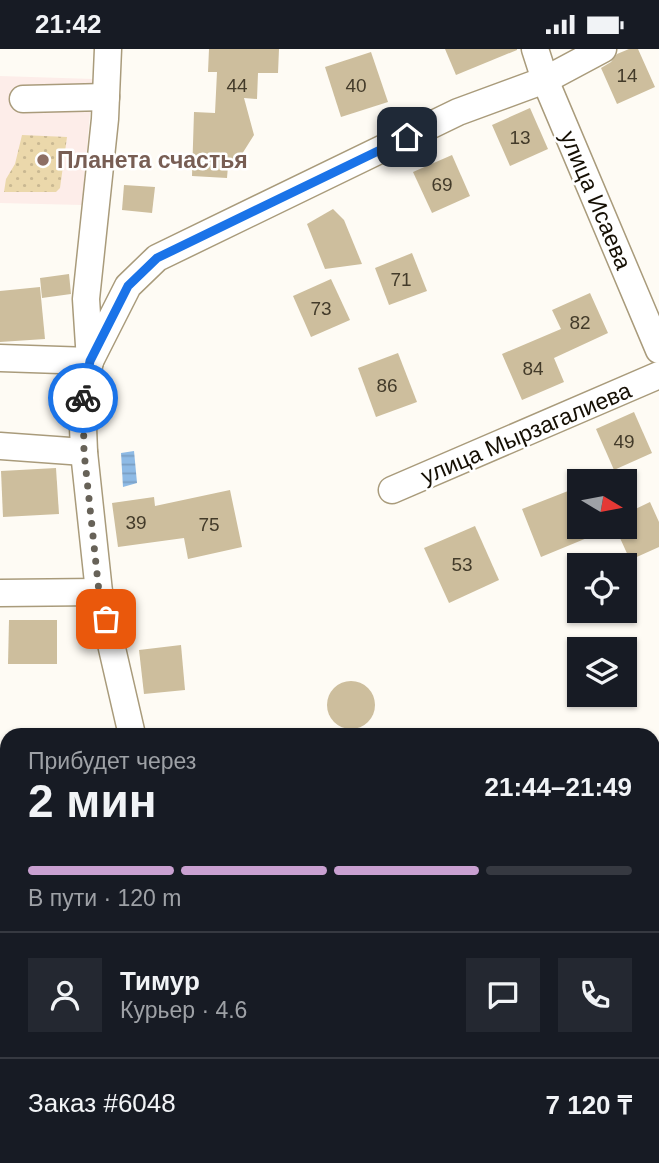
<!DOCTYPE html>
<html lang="ru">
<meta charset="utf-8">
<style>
:root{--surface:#171b24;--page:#242831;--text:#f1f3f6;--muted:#9ea1a6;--line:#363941;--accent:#c9a0d1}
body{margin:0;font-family:Helvetica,sans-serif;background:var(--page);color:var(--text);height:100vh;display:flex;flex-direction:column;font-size:26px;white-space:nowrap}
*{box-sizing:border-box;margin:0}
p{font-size:23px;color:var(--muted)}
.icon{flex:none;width:38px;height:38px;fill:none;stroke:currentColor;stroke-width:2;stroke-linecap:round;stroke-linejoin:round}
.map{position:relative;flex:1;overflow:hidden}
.panel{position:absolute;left:0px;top:679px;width:660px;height:436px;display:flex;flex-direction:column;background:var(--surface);border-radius:21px 21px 0 0;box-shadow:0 2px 5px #0004}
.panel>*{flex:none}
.needle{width:46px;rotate:100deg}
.controls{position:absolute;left:567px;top:420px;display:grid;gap:14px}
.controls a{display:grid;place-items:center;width:70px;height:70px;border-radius:0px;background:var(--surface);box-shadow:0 2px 5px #0004;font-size:35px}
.pin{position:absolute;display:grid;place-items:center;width:60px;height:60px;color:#fff;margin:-30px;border-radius:14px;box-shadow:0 4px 10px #0006}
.courier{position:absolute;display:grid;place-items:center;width:70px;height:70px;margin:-35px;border:5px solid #1a73e8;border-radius:50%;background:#fff;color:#222;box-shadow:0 2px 9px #0007}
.headline em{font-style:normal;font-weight:600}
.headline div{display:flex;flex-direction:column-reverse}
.headline{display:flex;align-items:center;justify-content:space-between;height:119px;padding:0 28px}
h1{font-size:46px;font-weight:600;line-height:52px}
.bar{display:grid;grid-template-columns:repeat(4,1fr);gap:10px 7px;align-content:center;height:84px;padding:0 28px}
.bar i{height:9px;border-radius:5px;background:var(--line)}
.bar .current{background:var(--accent)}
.bar p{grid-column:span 4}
.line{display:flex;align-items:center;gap:18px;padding:0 28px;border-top:2px solid var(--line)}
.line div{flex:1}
.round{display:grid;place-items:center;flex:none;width:74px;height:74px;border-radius:0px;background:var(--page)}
.status{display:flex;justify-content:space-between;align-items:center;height:49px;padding:0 35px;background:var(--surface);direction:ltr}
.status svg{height:19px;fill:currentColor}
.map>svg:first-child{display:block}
</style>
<div class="status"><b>21:42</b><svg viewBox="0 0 49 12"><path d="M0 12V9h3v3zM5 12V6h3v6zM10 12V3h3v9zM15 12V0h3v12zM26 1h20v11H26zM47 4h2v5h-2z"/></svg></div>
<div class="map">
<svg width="659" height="1114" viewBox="0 0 659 1114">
<defs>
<pattern id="forest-firs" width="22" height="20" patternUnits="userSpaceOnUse" patternTransform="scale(1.75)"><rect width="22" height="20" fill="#dcc38b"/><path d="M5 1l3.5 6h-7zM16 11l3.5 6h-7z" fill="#bca676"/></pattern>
<pattern id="park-dots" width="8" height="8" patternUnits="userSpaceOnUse" patternTransform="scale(1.75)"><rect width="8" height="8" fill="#ebd8ab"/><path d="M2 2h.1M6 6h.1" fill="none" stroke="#c9b892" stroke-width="1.8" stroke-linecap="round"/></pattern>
<pattern id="water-rules" width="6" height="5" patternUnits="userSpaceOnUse" patternTransform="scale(1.75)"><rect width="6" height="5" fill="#8ebae5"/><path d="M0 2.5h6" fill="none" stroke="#7a9fc3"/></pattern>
</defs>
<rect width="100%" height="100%" fill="#fefbf4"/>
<path fill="#fdede9" d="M 0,27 L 93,30 L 82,156 L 0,154 Z"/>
<path fill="#ebd8ab" d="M 653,1010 L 659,1010 L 659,1111 L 641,1114 L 603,1114 L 602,1108 L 653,1108 Z"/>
<path fill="url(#forest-firs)" d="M 211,1108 L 371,1108 L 373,1114 L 213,1114 Z"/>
<path fill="url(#park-dots)" d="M 22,86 L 67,88 L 60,139 L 56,143 L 4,143 L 6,130 L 15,115 Z"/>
<path fill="url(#water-rules)" d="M 134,402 L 137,434 L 123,438 L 121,404 Z"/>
<g fill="#cdbe9d">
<path d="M 209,0 L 279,0 L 278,24 L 258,24 L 257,50 L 244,49 L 254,86 L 242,105 L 242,117 L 228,117 L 227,129 L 192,127 L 194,63 L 215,64 L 217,23 L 208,23 Z"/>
<path d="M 445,0 L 517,0 L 517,1 L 456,26 Z"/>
<path d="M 629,0 L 638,0 L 655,38 L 617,55 L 601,19 L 611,13 L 617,5 Z"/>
<path d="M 371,3 L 388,53 L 341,68 L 325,18 Z"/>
<path d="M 530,59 L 548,100 L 510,117 L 492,76 Z"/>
<path d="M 452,106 L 470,147 L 432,164 L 413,123 Z"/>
<path d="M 124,136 L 155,138 L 152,164 L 122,161 Z"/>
<path d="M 333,160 L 344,171 L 362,215 L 325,220 L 307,175 Z"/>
<path d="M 412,204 L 427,242 L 389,256 L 375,219 Z"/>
<path d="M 69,225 L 71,245 L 42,249 L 40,229 Z"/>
<path d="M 331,230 L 350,271 L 311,288 L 293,247 Z"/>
<path d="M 40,238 L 45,290 L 0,293 L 0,242 Z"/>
<path d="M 590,244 L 608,284 L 554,309 L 564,333 L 522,351 L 502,305 L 561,280 L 552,261 Z"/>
<path d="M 398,304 L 417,353 L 376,368 L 358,319 Z"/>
<path d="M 634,363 L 652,404 L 614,421 L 596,380 Z"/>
<path d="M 56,419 L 59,465 L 3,468 L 1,422 Z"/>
<path d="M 230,441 L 242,498 L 188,510 L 184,489 L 118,498 L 112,454 L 154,448 L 155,457 Z"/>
<path d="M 568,442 L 579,470 L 579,478 L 582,478 L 587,489 L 541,508 L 522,460 Z"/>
<path d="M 650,453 L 659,473 L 659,498 L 630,511 L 615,478 L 625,478 L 625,465 Z"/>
<path d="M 475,477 L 499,531 L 449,554 L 424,499 Z"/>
<path d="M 9,571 L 57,571 L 57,615 L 8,615 Z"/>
<path d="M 181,596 L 185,641 L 144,645 L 139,601 Z"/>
<circle cx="351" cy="656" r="24"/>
</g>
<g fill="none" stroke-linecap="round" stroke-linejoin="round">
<defs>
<g id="minor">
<path d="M 108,0 L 105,70 L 86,250 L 90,312 L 82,353 L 84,403 L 99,543 L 132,686"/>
<path d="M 535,0 L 545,31 L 659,301"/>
<path d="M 23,50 L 106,48"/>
<path d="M 0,309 L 90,312"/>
<path d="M 91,310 L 128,237 L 157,209 L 458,63 L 545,31 L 603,0"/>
<path d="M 0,397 L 84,403"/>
<path d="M 392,441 L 659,326"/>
<path d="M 0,544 L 99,543"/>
<path d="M 0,824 L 7,829"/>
<path d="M 653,855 L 659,855"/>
<path d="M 653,1001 L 659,1001"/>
<path d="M 187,1108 L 189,1114"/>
</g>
</defs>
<use href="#minor" stroke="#a99b7b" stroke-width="29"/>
<g stroke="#a6a199" stroke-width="4.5" stroke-dasharray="3.5 5" stroke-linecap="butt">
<path d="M 0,790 L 7,796"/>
<path d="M 140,1108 L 141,1114"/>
</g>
<use href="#minor" stroke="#fff" stroke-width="26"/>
</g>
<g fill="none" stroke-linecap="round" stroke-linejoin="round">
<path stroke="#676258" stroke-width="7" stroke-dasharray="0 12.6" d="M 83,349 L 84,403 L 99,543 L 106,570"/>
<path stroke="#1a73e8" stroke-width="9" d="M 83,349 L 90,312 L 128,237 L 157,209 L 407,88"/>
</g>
<circle fill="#8d6e63" stroke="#fff" stroke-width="2.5" cx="43" cy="111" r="7"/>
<g text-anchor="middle" stroke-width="5" stroke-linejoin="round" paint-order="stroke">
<g font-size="19" fill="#433b2a">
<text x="627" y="33">14</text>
<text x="237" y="43">44</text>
<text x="356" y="43">40</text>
<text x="520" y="95">13</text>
<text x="442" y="142">69</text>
<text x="401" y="237">71</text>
<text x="321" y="266">73</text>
<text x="580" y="280">82</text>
<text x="533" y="326">84</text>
<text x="387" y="343">86</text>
<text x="624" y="399">49</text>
<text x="136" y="480">39</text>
<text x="209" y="482">75</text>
<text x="462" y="522">53</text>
</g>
<g font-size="23" font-weight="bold" fill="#785e54" stroke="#fff" text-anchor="start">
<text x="57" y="119">Планета счастья</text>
</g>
<g font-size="23" fill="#150f04" stroke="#fff">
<text transform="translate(596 151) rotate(67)" y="8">улица Исаева</text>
<text transform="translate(526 384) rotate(-23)" y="8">улица Мырзагалиева</text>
</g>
</g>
</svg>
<div class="controls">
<a><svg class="needle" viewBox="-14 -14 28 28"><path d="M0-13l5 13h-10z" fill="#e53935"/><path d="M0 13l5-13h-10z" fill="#9ea1a6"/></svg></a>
<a><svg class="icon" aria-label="locate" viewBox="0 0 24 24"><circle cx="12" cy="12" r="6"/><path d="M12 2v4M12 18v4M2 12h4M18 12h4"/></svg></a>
<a><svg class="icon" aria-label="layers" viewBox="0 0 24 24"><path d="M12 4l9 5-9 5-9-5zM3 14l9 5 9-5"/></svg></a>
</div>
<div class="pin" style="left:106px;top:570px;background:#ea580c"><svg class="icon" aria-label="bag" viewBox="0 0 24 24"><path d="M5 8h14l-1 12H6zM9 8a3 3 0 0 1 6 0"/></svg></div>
<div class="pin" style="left:407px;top:88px;background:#1f2937"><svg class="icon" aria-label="home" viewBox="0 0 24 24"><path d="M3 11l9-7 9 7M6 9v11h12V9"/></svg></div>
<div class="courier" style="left:83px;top:349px"><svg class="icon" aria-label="bike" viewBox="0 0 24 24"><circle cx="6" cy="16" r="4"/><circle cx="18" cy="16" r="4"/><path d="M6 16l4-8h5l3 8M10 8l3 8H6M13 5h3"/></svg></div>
<section class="panel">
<div class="headline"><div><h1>2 мин</h1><p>Прибудет через</p></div><em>21:44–21:49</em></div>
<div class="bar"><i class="current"></i><i class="current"></i><i class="current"></i><i></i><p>В пути · 120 m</p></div>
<div class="line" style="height:126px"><a class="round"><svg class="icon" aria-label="person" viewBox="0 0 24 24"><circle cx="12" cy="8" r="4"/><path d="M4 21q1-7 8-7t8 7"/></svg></a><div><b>Тимур</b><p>Курьер · 4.6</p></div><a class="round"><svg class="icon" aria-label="chat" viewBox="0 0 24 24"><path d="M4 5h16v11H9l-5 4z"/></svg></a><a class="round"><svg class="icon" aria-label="phone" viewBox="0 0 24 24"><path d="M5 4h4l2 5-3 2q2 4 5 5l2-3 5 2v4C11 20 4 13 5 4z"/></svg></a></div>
<div class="line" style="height:91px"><div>Заказ #6048</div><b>7 120 ₸</b></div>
</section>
</div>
